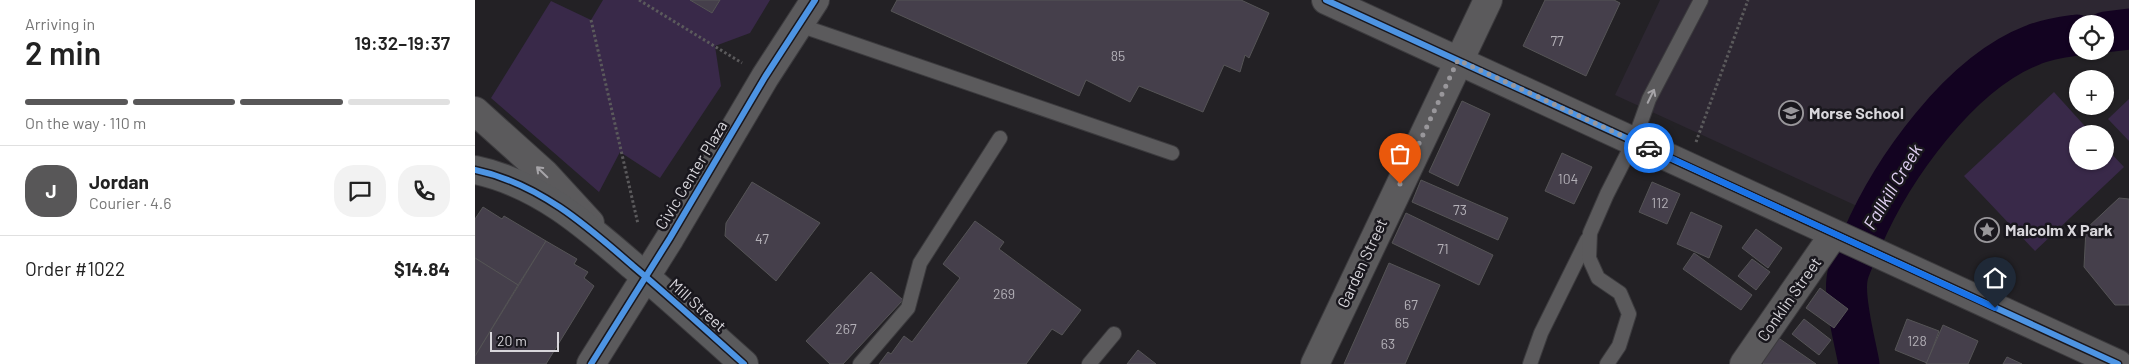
<!DOCTYPE html>
<meta charset="utf-8">
<style>
:root{--surface:#fff;--page:#f2f2f2;--text:#222;--muted:#767676;--line:#e0e0e0;--accent:#585758}
body{margin:0;font-family:Barlow,sans-serif;background:var(--page);color:var(--text);height:100vh;display:flex;flex-direction:column;font-size:19px;white-space:nowrap}
*{box-sizing:border-box;margin:0}
p{font-size:16px;color:var(--muted)}
.icon{flex:none;width:28px;height:28px;fill:none;stroke:currentColor;stroke-width:2;stroke-linecap:round;stroke-linejoin:round}
.map{position:relative;flex:1;overflow:hidden}
.panel{display:flex;flex-direction:column;background:var(--surface);width:475px}
.panel>*{flex:none}
.tools{position:absolute;left:1594px;top:15px;display:grid;gap:10px}
.tools a{display:grid;place-items:center;width:45px;height:45px;border-radius:50%;background:var(--surface);box-shadow:0 1px 4px #0004;font-size:25px}
.scale{position:absolute;left:15px;bottom:12px;width:69px;box-sizing:border-box;padding-left:5px;border:2px solid #d8d6db;border-top:0;font-size:14px;line-height:18px;white-space:nowrap;color:#d8d6db;-webkit-text-stroke:4px #19171d;paint-order:stroke}
.pin{position:absolute;display:grid;place-items:center;width:42px;height:42px;color:#fff;margin:-51px -21px;border-radius:50% 50% 50% 0;rotate:-45deg;box-shadow:0 0 5px #0007}
.pin .icon{rotate:45deg}
.courier{position:absolute;display:grid;place-items:center;width:50px;height:50px;margin:-25px;border:4px solid #1a73e8;border-radius:50%;background:#fff;color:#222;box-shadow:0 1px 6px #0007}
.summary em{font-style:normal;font-weight:600}
.summary div{display:flex;flex-direction:column-reverse}
.summary{display:flex;align-items:center;justify-content:space-between;height:85px;padding:0 25px}
h1{font-size:32px;font-weight:600;line-height:38px}
.bar{display:grid;grid-template-columns:repeat(4,1fr);gap:8px 5px;align-content:center;height:60px;padding:0 25px}
.bar i{height:6px;border-radius:4px;background:var(--line)}
.bar .selected{background:var(--accent)}
.bar p{grid-column:span 4}
.line{display:flex;align-items:center;gap:12px;padding:0 25px;border-top:1px solid var(--line)}
.line div{flex:1}
.round{display:grid;place-items:center;flex:none;width:52px;height:52px;border-radius:20px;background:var(--page)}
main{display:flex;flex:1;min-height:0}
.map>svg:first-child{display:block}
</style>
<main>
<section class="panel">
<div class="summary"><div><h1>2 min</h1><p>Arriving in</p></div><em>19:32–19:37</em></div>
<div class="bar"><i class="selected"></i><i class="selected"></i><i class="selected"></i><i></i><p>On the way · 110 m</p></div>
<div class="line" style="height:90px"><b class="round" style="background:var(--accent);color:#fff">J</b><div><b>Jordan</b><p>Courier · 4.6</p></div><a class="round"><svg class="icon" aria-label="chat" viewBox="0 0 24 24"><path d="M4 5h16v11H9l-5 4z"/></svg></a><a class="round"><svg class="icon" aria-label="phone" viewBox="0 0 24 24"><path d="M5 4h4l2 5-3 2q2 4 5 5l2-3 5 2v4C11 20 4 13 5 4z"/></svg></a></div>
<div class="line" style="height:65px"><div>Order #1022</div><b>$14.84</b></div>
</section>
<div class="map">
<svg width="1654" height="364" viewBox="0 0 1654 364">
<rect width="100%" height="100%" fill="#232125"/>
<path fill="#2d2732" d="M 1185,0 L 1654,0 L 1654,19 L 1590,26 L 1555,35 L 1526,49 L 1496,71 L 1466,99 L 1434,134 L 1406,171 L 1384,207 L 1140,95 Z"/>
<g fill="#392949">
<path d="M 128,0 L 215,0 L 237,13 L 245,0 L 295,0 L 275,33 L 240,46 L 246,86 L 185,178 L 145,152 L 124,192 L 16,98 L 76,1 L 116,20 Z"/>
<path d="M 1579,92 L 1617,134 L 1602,134 L 1602,161 L 1630,161 L 1630,147 L 1649,167 L 1560,251 L 1489,176 Z"/>
<path d="M 1654,99 L 1654,141 L 1633,119 Z"/>
</g>
<g fill="none" stroke-linecap="round" stroke-linejoin="round">
<g stroke="#130321" stroke-width="41">
<path d="M 1630,32 L 1654,29"/>
<path d="M 1384,364 C 1380,341 1367,296 1373,274 C 1376,263 1383,251 1387,239 C 1417,169 1485,73 1558,45 C 1572,39 1588,37 1602,35"/>
</g>
</g>
<g fill="#453f4b" stroke="#555456">
<path d="M 215,0 L 245,0 L 237,13 Z"/>
<path d="M 422,0 L 766,0 L 794,13 L 774,58 L 770,55 L 765,72 L 749,65 L 728,112 L 664,86 L 655,102 L 611,80 L 604,96 L 416,11 Z"/>
<path d="M 1070,0 L 1139,0 L 1145,3 L 1111,76 L 1048,46 Z"/>
<path d="M 987,101 L 1015,114 L 983,186 L 954,172 Z"/>
<path d="M 1087,153 L 1117,167 L 1099,204 L 1070,191 Z"/>
<path d="M 946,180 L 1033,218 L 1023,240 L 937,202 Z"/>
<path d="M 277,182 L 345,223 L 301,281 L 250,236 L 251,223 Z"/>
<path d="M 1177,182 L 1205,194 L 1192,224 L 1164,212 Z"/>
<path d="M 1644,198 L 1654,199 L 1654,305 L 1640,305 L 1609,267 L 1611,229 Z"/>
<path d="M 8,207 L 27,219 L 29,216 L 71,241 L 43,285 L 0,258 L 0,219 Z"/>
<path d="M 1216,212 L 1247,226 L 1234,258 L 1202,244 Z"/>
<path d="M 931,213 L 1018,255 L 1004,285 L 917,243 Z"/>
<path d="M 500,221 L 529,242 L 524,249 L 606,310 L 587,335 L 577,329 L 551,364 L 404,364 L 413,352 L 416,354 L 429,336 L 437,342 L 485,278 L 468,264 Z"/>
<path d="M 1281,229 L 1307,248 L 1293,268 L 1267,248 Z"/>
<path d="M 71,241 L 102,259 L 99,264 L 113,272 L 109,278 L 119,286 L 71,364 L 0,364 L 0,356 Z"/>
<path d="M 1219,253 L 1277,295 L 1266,310 L 1208,269 Z"/>
<path d="M 0,258 L 43,285 L 0,356 Z"/>
<path d="M 1277,259 L 1295,272 L 1281,290 L 1263,276 Z"/>
<path d="M 914,263 L 965,285 L 930,364 L 869,364 Z"/>
<path d="M 396,272 L 428,300 L 368,364 L 355,364 L 331,341 Z"/>
<path d="M 1345,288 L 1373,309 L 1359,328 L 1331,308 Z"/>
<path d="M 1329,319 L 1356,340 L 1344,355 L 1317,334 Z"/>
<path d="M 1432,319 L 1464,331 L 1452,363 L 1420,350 Z"/>
<path d="M 1468,325 L 1503,341 L 1493,364 L 1451,364 Z"/>
<path d="M 1302,337 L 1341,364 L 1289,364 L 1285,361 Z"/>
<path d="M 663,350 L 681,364 L 652,364 Z"/>
<path d="M 1532,357 L 1547,364 L 1528,364 Z"/>
</g>
<g fill="none" stroke-linecap="round" stroke-linejoin="round">
<defs>
<g id="service">
<path d="M 324,25 L 697,153"/>
<path d="M 385,364 L 433,308 L 445,263 L 525,138"/>
<path d="M 614,364 L 639,334"/>
<path d="M 1055,364 L 1066,333 L 1112,240"/>
<path d="M 1132,364 L 1144,346 L 1154,314 L 1145,293 L 1123,278 L 1114,258 L 1115,233 L 1132,194 L 1159,141 L 1174,99 L 1226,0"/>
</g>
<g id="minor">
<path d="M 851,0 L 1643,364"/>
<path d="M 840,364 L 1013,0"/>
<path d="M 1269,364 L 1359,234"/>
</g>
<g id="tertiary">
<path d="M 0,111 L 70,174 L 115,223"/>
<path d="M 116,364 L 195,238 L 290,77 L 340,0"/>
</g>
<path id="trunk" d="M 0,170 C 63,183 111,225 158,266 C 196,298 232,331 269,364"/>
</defs>
<use href="#service" stroke="#3c3b3e" stroke-width="16"/>
<use href="#minor" stroke="#3c3b3e" stroke-width="30"/>
<use href="#tertiary" stroke="#3c3b3e" stroke-width="30"/>
<use href="#trunk" stroke="#3c3b3e" stroke-width="30"/>
<g stroke="#5b5a5c" stroke-width="3" stroke-dasharray="2.5 2.5" stroke-linecap="butt">
<path d="M 164,0 L 267,63"/>
<path d="M 116,20 L 163,224"/>
<path d="M 1221,142 L 1273,0"/>
</g>
<use href="#service" stroke="#5b5a5c" stroke-width="14"/>
<use href="#minor" stroke="#5b5a5c" stroke-width="28"/>
<use href="#tertiary" stroke="#5b5a5c" stroke-width="28"/>
<use href="#trunk" stroke="#5a5a5c" stroke-width="28"/>
<defs>
<g id="cycleway">
<path d="M 851,0 L 1643,364"/>
<path d="M 0,170 C 63,183 111,225 158,266 C 196,298 232,331 269,364"/>
<path d="M 116,364 L 195,238 L 290,77 L 340,0"/>
</g>
</defs>
<use href="#cycleway" stroke="#19171d" stroke-width="9"/>
<use href="#cycleway" stroke="#4d94e3" stroke-width="6"/>
</g>
<defs><path id="oneway-shaft" d="M-6 0H5M1.5-3L5.5 0L1.5 3" fill="none" stroke-width="1.6" stroke-linecap="round" stroke-linejoin="round" transform="scale(1.25)"/></defs>
<g stroke="#a6a4a8">
<use href="#oneway-shaft" transform="translate(1176 96) rotate(-64)"/>
<use href="#oneway-shaft" transform="translate(67 172) rotate(-136)"/>
</g>
<g fill="none" stroke-linecap="round" stroke-linejoin="round">
<path stroke="#99979b" stroke-width="5" stroke-dasharray="0 9" d="M 925,184 L 983,60 L 1174,148"/>
<path stroke="#1a73e8" stroke-width="6" d="M 1174,148 L 1520,308"/>
</g>
<defs>
<symbol id="school-ring" viewBox="-11 -11 22 22"><circle r="9.5" fill="#19171d" stroke="#99979b" stroke-width="1.5"/><path d="M0-5L7-2L0 1L-7-2ZM-4 1L0 2.5L4 1V4Q0 6-4 4Z" fill="#99979b"/></symbol>
<symbol id="sight-ring" viewBox="-11 -11 22 22"><circle r="9.5" fill="#19171d" stroke="#99979b" stroke-width="1.5"/><path d="M0-6L1.8-2.2L6-1.7L2.9 1.2L3.7 5.4L0 3.3L-3.7 5.4L-2.9 1.2L-6-1.7L-1.8-2.2Z" fill="#99979b"/></symbol>
</defs>
<g fill-rule="evenodd">
<use href="#school-ring" x="1302" y="99" width="28" height="28"/>
<use href="#sight-ring" x="1498" y="216" width="28" height="28"/>
</g>
<g text-anchor="middle" stroke-width="5" stroke-linejoin="round" paint-order="stroke">
<g font-size="14" fill="#b3b0b7">
<text x="1082" y="46">77</text>
<text x="643" y="61">85</text>
<text x="1093" y="184">104</text>
<text x="1185" y="208">112</text>
<text x="985" y="215">73</text>
<text x="287" y="244">47</text>
<text x="968" y="254">71</text>
<text x="529" y="299">269</text>
<text x="936" y="310">67</text>
<text x="927" y="328">65</text>
<text x="371" y="334">267</text>
<text x="1442" y="346">128</text>
<text x="913" y="349">63</text>
</g>
<g font-size="16" font-weight="bold" fill="#d8d6db" stroke="#19171d" text-anchor="start">
<text x="1334" y="119">Morse School</text>
<text x="1530" y="236">Malcolm X Park</text>
</g>
<g font-size="16" fill="#d8d6db" stroke="#19171d">
<text transform="translate(216 175) rotate(-59)" y="6">Civic Center Plaza</text>
<text transform="translate(887 263) rotate(-65)" y="6">Garden Street</text>
<text transform="translate(1314 299) rotate(-55)" y="6">Conklin Street</text>
<text transform="translate(223 305) rotate(42)" y="6">Mill Street</text>
</g>
<g font-size="18" font-style="italic" fill="#e2d2f4" stroke="#19171d">
<text transform="translate(1418 187) rotate(-59)" y="6">Fallkill Creek</text>
</g>
</g>
</svg>
<div class="tools">
<a><svg class="icon" aria-label="locate" viewBox="0 0 24 24"><circle cx="12" cy="12" r="6"/><path d="M12 2v4M12 18v4M2 12h4M18 12h4"/></svg></a>
<a>+</a>
<a>−</a>
</div>
<div class="scale">20 m</div>
<div class="pin" style="left:925px;top:184px;background:#ea580c"><svg class="icon" aria-label="bag" viewBox="0 0 24 24"><path d="M5 8h14l-1 12H6zM9 8a3 3 0 0 1 6 0"/></svg></div>
<div class="pin" style="left:1520px;top:308px;background:#1f2937"><svg class="icon" aria-label="home" viewBox="0 0 24 24"><path d="M3 11l9-7 9 7M6 9v11h12V9"/></svg></div>
<div class="courier" style="left:1174px;top:148px"><svg class="icon" aria-label="car" viewBox="0 0 24 24"><path d="M5 17H2v-5l4-1 3-4h7l3 4 3 1v5h-3M9 17h6M6 11h13"/><circle cx="7" cy="17" r="2"/><circle cx="17" cy="17" r="2"/></svg></div>
</div>
</main>
